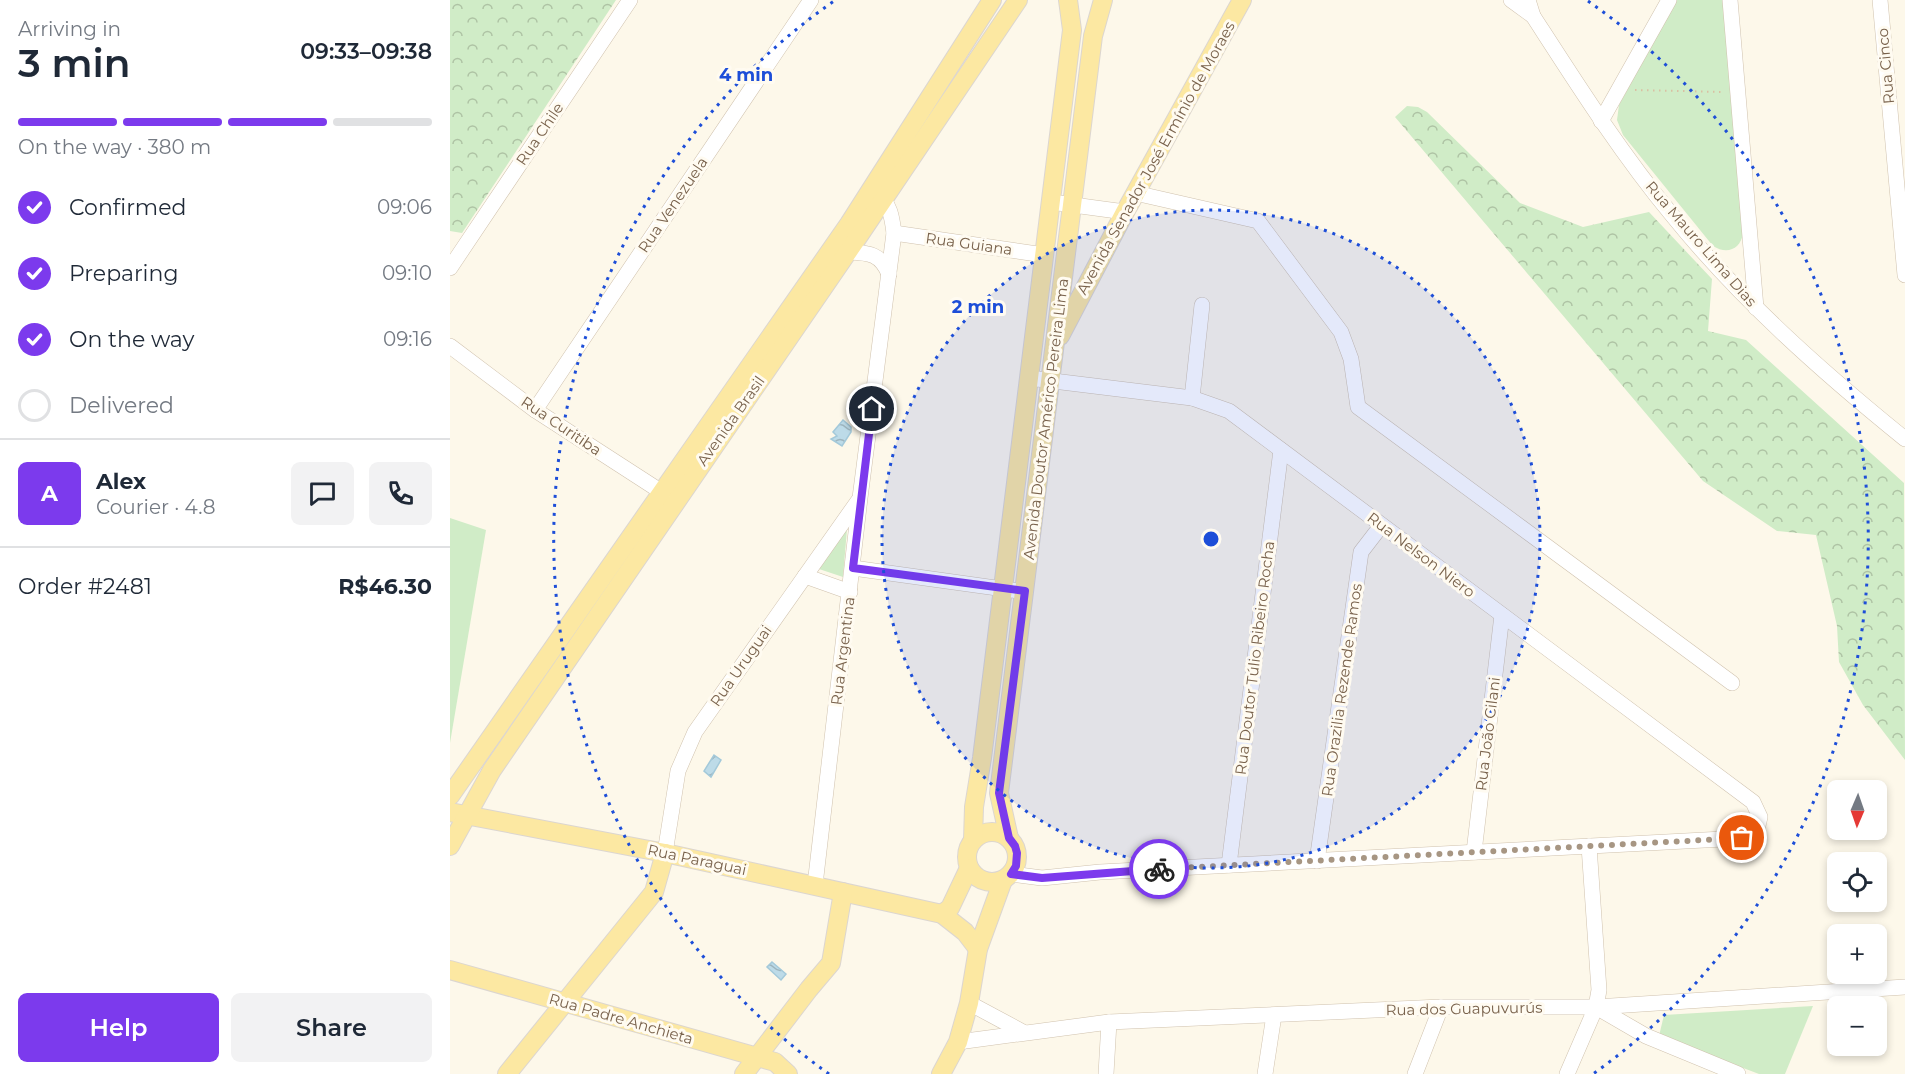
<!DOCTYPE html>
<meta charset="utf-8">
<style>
:root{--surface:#fff;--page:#f2f2f3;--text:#1f2937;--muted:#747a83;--line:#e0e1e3;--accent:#7c3aed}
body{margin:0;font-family:Montserrat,sans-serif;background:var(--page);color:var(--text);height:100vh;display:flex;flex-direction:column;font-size:22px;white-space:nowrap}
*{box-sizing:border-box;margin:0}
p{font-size:20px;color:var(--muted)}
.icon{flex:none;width:33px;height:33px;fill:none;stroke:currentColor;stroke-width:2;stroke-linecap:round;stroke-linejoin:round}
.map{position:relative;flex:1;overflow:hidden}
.panel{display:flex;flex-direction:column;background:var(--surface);width:450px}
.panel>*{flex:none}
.needle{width:39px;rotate:182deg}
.tools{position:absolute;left:1377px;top:780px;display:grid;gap:12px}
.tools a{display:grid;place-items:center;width:60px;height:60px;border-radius:9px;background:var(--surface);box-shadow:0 3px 9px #0003;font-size:30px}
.pin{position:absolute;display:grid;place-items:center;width:51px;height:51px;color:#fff;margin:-26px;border:3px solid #fff;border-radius:50%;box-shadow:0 2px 6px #0007}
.courier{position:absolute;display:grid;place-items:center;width:60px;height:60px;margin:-30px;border:4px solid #7c3aed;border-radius:50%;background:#fff;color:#222;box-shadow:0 2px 8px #0007}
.summary em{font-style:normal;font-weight:600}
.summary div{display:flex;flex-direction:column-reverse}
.summary{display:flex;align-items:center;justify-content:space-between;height:102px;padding:0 18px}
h1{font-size:39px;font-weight:600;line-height:45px}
.bar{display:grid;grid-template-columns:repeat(4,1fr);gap:9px 6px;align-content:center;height:72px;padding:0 18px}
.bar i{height:8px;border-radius:4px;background:var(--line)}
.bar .selected{background:var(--accent)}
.bar p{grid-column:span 4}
.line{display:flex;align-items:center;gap:15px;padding:0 18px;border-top:2px solid var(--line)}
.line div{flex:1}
.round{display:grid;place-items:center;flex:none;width:63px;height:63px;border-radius:9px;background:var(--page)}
ol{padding:0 18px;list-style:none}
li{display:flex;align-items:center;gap:18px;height:66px}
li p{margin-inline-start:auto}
li .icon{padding:6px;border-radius:50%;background:var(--accent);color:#fff;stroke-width:4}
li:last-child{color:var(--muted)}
li i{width:33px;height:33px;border:3px solid var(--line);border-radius:50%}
.button{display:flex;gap:12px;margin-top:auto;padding:12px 18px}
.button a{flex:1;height:69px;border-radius:9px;background:var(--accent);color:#fff;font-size:24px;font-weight:600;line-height:69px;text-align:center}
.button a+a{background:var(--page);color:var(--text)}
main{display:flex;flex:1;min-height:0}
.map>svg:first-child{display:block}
</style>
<main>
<section class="panel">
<div class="summary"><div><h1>3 min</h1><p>Arriving in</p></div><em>09:33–09:38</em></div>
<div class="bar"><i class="selected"></i><i class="selected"></i><i class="selected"></i><i></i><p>On the way · 380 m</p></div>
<ol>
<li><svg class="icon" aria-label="check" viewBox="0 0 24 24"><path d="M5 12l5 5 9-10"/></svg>Confirmed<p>09:06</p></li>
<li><svg class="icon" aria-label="check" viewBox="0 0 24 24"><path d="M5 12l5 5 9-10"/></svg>Preparing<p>09:10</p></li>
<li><svg class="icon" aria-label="check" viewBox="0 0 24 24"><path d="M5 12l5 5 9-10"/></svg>On the way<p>09:16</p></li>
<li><i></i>Delivered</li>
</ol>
<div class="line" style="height:108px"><b class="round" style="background:var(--accent);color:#fff">A</b><div><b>Alex</b><p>Courier · 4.8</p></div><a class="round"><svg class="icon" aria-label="chat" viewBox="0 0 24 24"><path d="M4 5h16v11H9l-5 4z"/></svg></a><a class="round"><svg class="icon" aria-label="phone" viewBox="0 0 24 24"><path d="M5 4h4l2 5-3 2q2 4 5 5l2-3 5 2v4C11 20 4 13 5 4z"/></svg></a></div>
<div class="line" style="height:78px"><div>Order #2481</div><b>R$46.30</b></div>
<div class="button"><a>Help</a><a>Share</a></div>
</section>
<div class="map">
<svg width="1455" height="1074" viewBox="0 0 1455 1074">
<defs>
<pattern id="forest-crowns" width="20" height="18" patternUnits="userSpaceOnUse" patternTransform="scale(1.5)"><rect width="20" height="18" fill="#d0ecc7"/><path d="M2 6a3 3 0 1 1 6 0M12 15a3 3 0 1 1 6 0" fill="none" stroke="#aec3a4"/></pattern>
<pattern id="water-waves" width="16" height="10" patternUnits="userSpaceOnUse" patternTransform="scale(1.5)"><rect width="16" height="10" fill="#bddbe8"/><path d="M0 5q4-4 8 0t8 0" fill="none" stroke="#9eb5be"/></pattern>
</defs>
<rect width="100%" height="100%" fill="#fdf8ea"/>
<g fill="#d0ecc7">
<path d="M 1226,0 L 1272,0 L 1273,3 L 1293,233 C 1291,249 1277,255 1263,246 L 1173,135 L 1167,120 L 1169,105 Z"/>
<path d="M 0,518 L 36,530 L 0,743 Z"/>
<path d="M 397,529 L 393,577 L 366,568 Z"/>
<path d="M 1363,1006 L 1335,1074 L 1309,1074 L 1209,1036 L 1214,1015 Z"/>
</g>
<g fill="url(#forest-crowns)">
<path d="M 0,0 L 166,0 L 12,233 L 0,231 Z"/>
<path d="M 957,106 L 968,107 L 977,112 L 1070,203 L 1133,227 L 1199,212 L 1262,279 L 1258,331 L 1296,340 L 1454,483 L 1455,760 L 1413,705 L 1389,662 L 1387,626 L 1366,535 L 1327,531 L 1253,481 L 945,117 Z"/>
</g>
<g fill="url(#water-waves)" stroke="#a3c9da" stroke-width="1.5">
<path d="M 393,420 L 401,427 L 401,432 L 392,446 L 381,439 L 387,436 L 383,432 Z"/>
<path d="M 264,755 L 271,760 L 261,777 L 254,771 Z"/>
<path d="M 322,962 L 336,974 L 331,980 L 317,967 Z"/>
</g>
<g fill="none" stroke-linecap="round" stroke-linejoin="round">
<defs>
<g id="minor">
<path d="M 1061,0 L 1083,16"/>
<path d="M 1078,0 L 1083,16 C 1127,84 1170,152 1222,215 C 1290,299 1371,371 1455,439"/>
<path d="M 1280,0 L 1306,308"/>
<path d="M 1430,0 L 1455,275"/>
<path d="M 1151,121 L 1219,0"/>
<path d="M 685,193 L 808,221 L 891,332 L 901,359 L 908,407 L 1282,683"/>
<path d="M 601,202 L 675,212"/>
<path d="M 444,233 L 594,255"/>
<path d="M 398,252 C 419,253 430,253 439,274"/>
<path d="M 0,268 L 180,0"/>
<path d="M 0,346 L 85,410 L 221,498"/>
<path d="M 742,398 L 752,305"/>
<path d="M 85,410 L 361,0"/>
<path d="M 403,568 L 575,592"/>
<path d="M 355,576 L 400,592"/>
<path d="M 1024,852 L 1052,615"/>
<path d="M 215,853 L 228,771 L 245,732 L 408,501"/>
<path d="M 867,861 L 911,552 L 931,526"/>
<path d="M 779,865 L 831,450"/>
<path d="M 561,874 L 592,878 L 650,872 L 1292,838 L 1307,830 L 1310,817 L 1303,802 L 779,411 L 742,398 L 579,378"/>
<path d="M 365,885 L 410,498 L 444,233 C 442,217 440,203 427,194"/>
<path d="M 519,1003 L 573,1032"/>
<path d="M 1146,1007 L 1196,1036 L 1288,1074"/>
<path d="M 508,1042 L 659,1022 L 991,1007 L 1146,1007 L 1455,987"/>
<path d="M 656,1074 L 659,1022"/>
<path d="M 815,1074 L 824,1015"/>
<path d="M 965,1074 L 991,1007"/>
<path d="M 1117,1074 L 1146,1007 L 1149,990 L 1139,846"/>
</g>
<g id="major">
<path d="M 610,336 L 675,212 L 792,0"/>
<path d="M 0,796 L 399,224 L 542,0"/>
<path d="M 0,812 L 215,853 L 492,914 L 515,932 L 528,949"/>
<circle cx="542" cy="857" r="25"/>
<path d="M 559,838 L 549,793 L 643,36 L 653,0"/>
<path d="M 523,840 L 524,807 L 532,758 L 622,30 L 618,0"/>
<path d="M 0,846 L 42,770 L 406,240 L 568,0"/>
<path d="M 492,914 L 500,908 L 519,868"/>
<path d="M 0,970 L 325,1062 L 338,1074"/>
<path d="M 57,1074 L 204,892 L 215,853"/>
<path d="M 294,1074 L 359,989 L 381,963 L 393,892"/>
<path d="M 491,1074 L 508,1042 L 519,1003 L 528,949 L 553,880"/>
</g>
</defs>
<use href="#minor" stroke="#d0c2ae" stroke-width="16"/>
<use href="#major" stroke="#dcd6d0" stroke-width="20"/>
<path stroke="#d9c0a3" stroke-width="2" stroke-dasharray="1.5 4.5" stroke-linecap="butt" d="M 1185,90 L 1273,92"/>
<use href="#minor" stroke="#fff" stroke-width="15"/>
<use href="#major" stroke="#fce8a2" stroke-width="18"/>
</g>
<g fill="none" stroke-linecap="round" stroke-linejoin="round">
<path stroke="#a79683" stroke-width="6" stroke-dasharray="0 10.8" d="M 709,869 L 1292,838"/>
<path stroke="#7c3aed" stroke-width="8" d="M 422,409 L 403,568 L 575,591 L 549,793 L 559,838 L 565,846 L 567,853 L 566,866 L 561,874 L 592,878 L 709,869"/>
</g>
<circle cx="761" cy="539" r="329" fill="#1d4ed8" fill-opacity=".12"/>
<g fill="none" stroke="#1d4ed8" stroke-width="3" stroke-dasharray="3 6">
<circle cx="761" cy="539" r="329"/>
<path d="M379 1074A657 657 0 0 1 384 1M1138 1A657 657 0 0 1 1143 1074"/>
</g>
<g text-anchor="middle" stroke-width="6" stroke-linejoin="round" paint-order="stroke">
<g font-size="15" fill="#79624c" stroke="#fffbf1">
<text transform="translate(1436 66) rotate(-95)" y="5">Rua Cinco</text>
<text transform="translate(90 134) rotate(-56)" y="5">Rua Chile</text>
<text transform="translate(706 158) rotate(-61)" y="5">Avenida Senador José Ermínio de Moraes</text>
<text transform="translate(223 205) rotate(-56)" y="5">Rua Venezuela</text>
<text transform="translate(519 244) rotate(8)" y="5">Rua Guiana</text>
<text transform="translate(1251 244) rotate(49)" y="5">Rua Mauro Lima Dias</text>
<text transform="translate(596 419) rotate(-83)" y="5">Avenida Doutor Américo Pereira Lima</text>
<text transform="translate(281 421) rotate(-55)" y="5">Avenida Brasil</text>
<text transform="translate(111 426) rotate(34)" y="5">Rua Curitiba</text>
<text transform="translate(971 555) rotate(37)" y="5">Rua Nelson Niero</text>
<text transform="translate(393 651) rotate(-83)" y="5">Rua Argentina</text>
<text transform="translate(805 658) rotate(-83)" y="5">Rua Doutor Túlio Ribeiro Rocha</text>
<text transform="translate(291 666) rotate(-55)" y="5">Rua Uruguai</text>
<text transform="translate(892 690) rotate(-82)" y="5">Rua Orazilia Rezende Ramos</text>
<text transform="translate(1038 734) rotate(-83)" y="5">Rua João Cilani</text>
<text transform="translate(247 860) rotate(12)" y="5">Rua Paraguai</text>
<text transform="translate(1014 1009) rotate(-1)" y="5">Rua dos Guapuvurús</text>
<text transform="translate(171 1019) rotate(16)" y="5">Rua Padre Anchieta</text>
</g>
</g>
<circle cx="761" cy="539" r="9" fill="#1d4ed8" stroke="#fffbf1" stroke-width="3"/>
<g font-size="18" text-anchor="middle" font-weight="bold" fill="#1d4ed8" stroke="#fffbf1" stroke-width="6" stroke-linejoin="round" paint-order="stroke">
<text x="296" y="81">4 min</text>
<text x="528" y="313">2 min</text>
</g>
</svg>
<div class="tools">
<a><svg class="needle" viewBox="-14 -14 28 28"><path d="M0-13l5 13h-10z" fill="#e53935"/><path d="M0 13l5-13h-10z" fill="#747a83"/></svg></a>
<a><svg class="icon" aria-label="locate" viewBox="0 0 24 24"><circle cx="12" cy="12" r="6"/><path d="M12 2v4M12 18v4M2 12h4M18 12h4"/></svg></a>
<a>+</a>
<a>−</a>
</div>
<div class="pin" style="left:1292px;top:838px;background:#ea580c"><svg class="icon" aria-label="bag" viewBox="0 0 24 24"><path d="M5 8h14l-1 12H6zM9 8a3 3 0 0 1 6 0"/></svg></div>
<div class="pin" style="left:422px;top:409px;background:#1f2937"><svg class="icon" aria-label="home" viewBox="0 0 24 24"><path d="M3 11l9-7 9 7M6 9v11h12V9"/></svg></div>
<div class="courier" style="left:709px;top:869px"><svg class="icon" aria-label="bike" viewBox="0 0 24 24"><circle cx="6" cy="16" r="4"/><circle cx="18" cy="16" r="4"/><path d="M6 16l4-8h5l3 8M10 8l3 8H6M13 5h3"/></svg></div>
</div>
</main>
